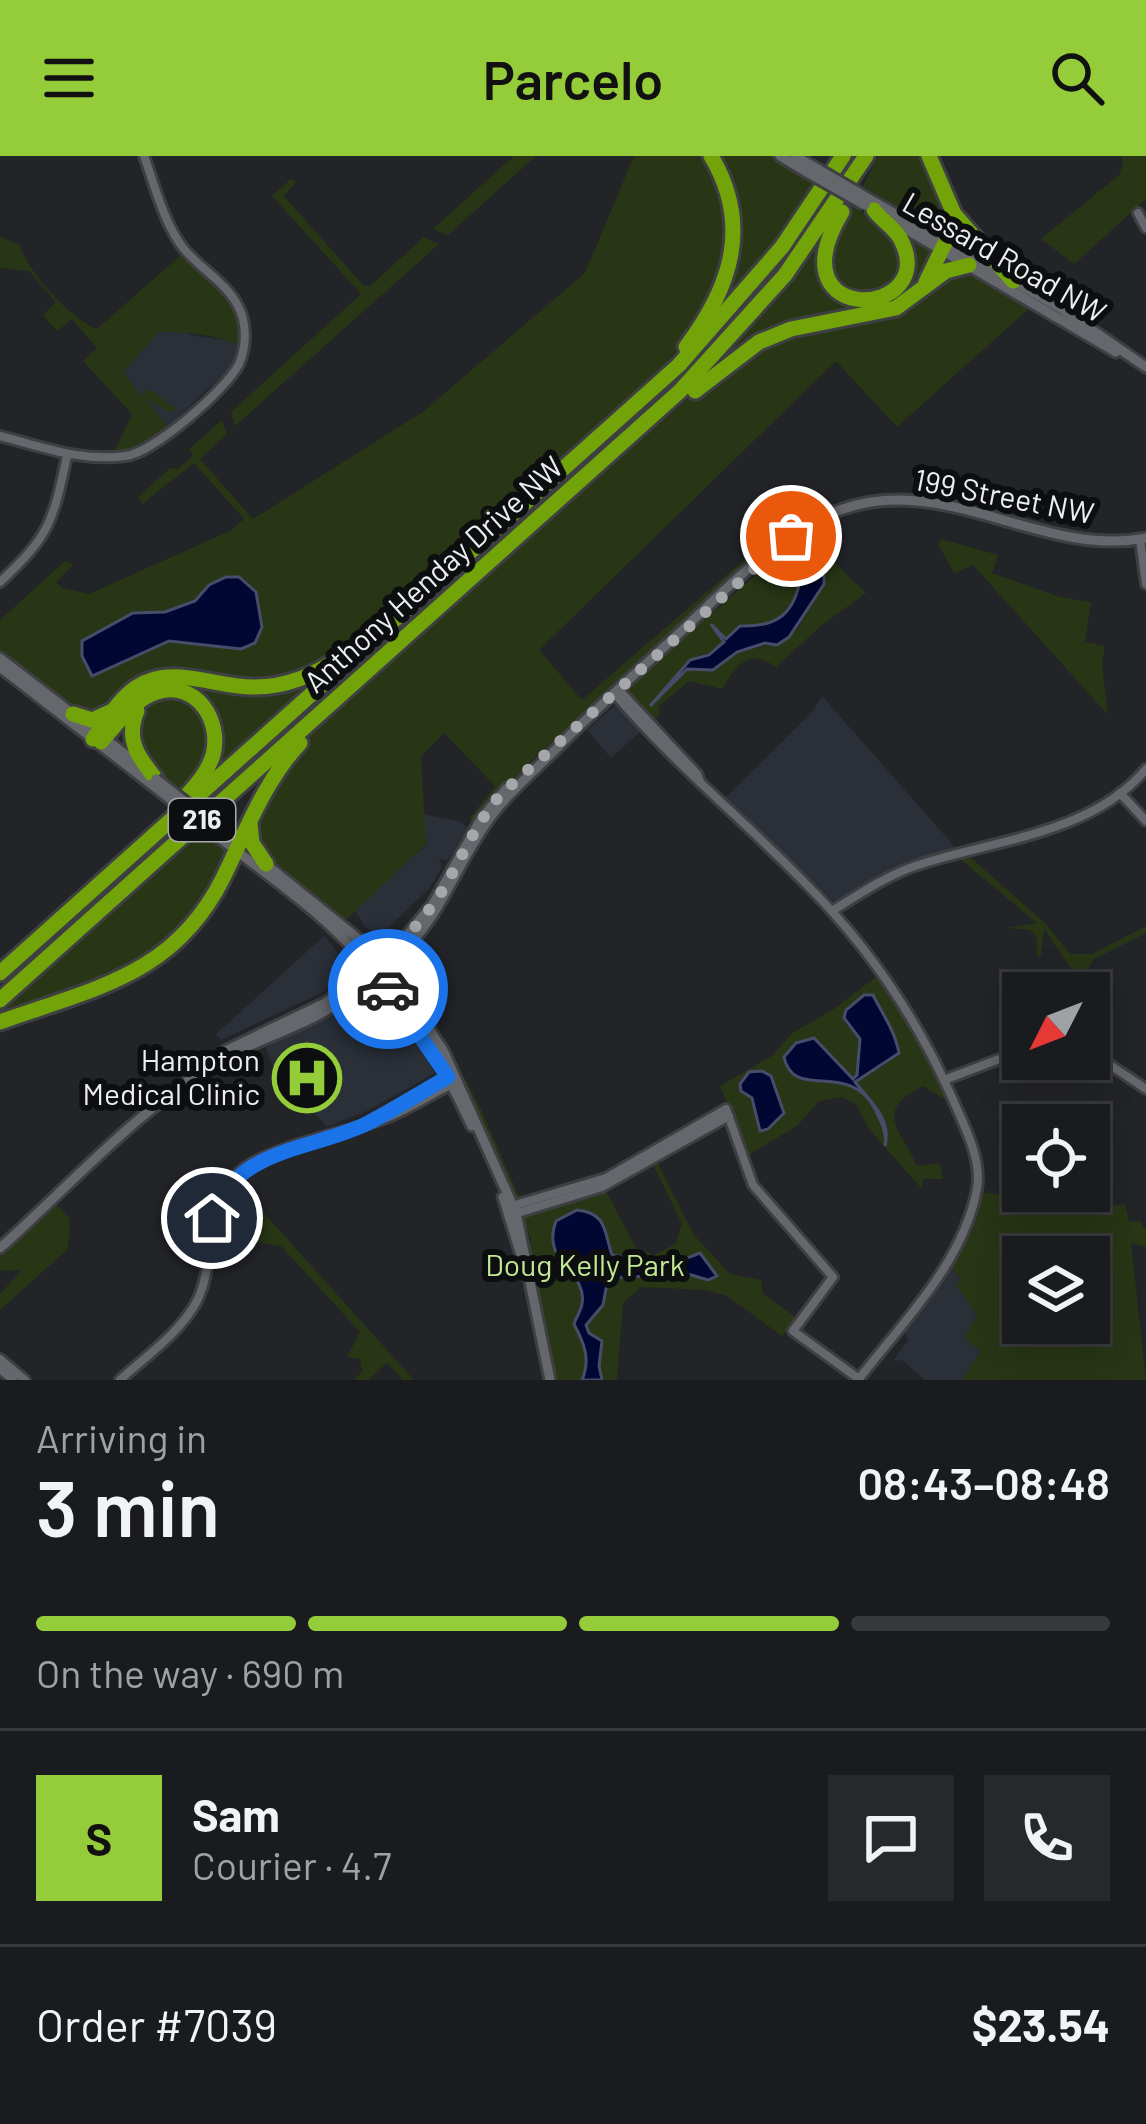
<!DOCTYPE html>
<meta charset="utf-8">
<style>
:root{--surface:#1a1b1e;--page:#27282b;--text:#f1f3f6;--muted:#9fa1a4;--line:#38393c;--accent:#95cc3a}
body{margin:0;font-family:Barlow,sans-serif;background:var(--page);color:var(--text);height:100vh;display:flex;flex-direction:column;font-size:45px;white-space:nowrap}
*{box-sizing:border-box;margin:0}
p{font-size:39px;color:var(--muted)}
.icon{flex:none;width:66px;height:66px;fill:none;stroke:currentColor;stroke-width:2;stroke-linecap:round;stroke-linejoin:round}
.map{position:relative;height:1224px;overflow:hidden}
.side{display:flex;flex-direction:column;background:var(--surface);flex:1}
.side>*{flex:none}
.needle{width:78px;rotate:228deg}
.tools{position:absolute;left:1002px;top:816px;display:grid;gap:24px}
.tools a{display:grid;place-items:center;width:108px;height:108px;border-radius:0px;background:var(--surface);box-shadow:0 6px 30px #0003,0 0 0 3px var(--line);font-size:60px}
.pin{position:absolute;display:grid;place-items:center;width:102px;height:102px;color:#fff;margin:-51px;border:6px solid #fff;border-radius:50%;box-shadow:0 3px 12px #0007}
.courier{position:absolute;display:grid;place-items:center;width:120px;height:120px;margin:-60px;border:9px solid #1a73e8;border-radius:50%;background:#fff;color:#222;box-shadow:0 3px 15px #0007}
.head em{font-style:normal;font-weight:600}
.head div{display:flex;flex-direction:column-reverse}
.head{display:flex;align-items:center;justify-content:space-between;height:204px;padding:0 36px}
h1{font-size:78px;font-weight:600;line-height:90px}
.bar{display:grid;grid-template-columns:repeat(4,1fr);gap:18px 12px;align-content:center;height:144px;padding:0 36px}
.bar i{height:15px;border-radius:9px;background:var(--line)}
.bar .active{background:var(--accent)}
.bar p{grid-column:span 4}
.line{display:flex;align-items:center;gap:30px;padding:0 36px;border-top:3px solid var(--line)}
.line div{flex:1}
.round{display:grid;place-items:center;flex:none;width:126px;height:126px;border-radius:0px;background:var(--page)}
header{display:flex;justify-content:space-between;align-items:center;height:156px;padding:0 36px;background:var(--accent);color:#111;font-size:54px;font-weight:600}
.map>svg:first-child{display:block}
</style>
<header><svg class="icon" aria-label="menu" viewBox="0 0 24 24"><path d="M4 6h16M4 12h16M4 18h16"/></svg>Parcelo<svg class="icon" aria-label="search" viewBox="0 0 24 24"><circle cx="10" cy="10" r="6"/><path d="M15 15l6 6"/></svg></header>
<div class="map">
<svg width="1146" height="1224" viewBox="0 0 1146 1224">
<rect width="100%" height="100%" fill="#222428"/>
<g fill="#2a2f38">
<path d="M 182,175 L 194,180 L 228,184 L 239,190 L 232,210 L 168,271 L 122,217 L 158,176 Z"/>
<path d="M 822,540 L 956,692 L 913,704 L 834,746 L 726,641 L 813,555 Z"/>
<path d="M 617,548 L 641,575 L 611,602 L 587,574 Z"/>
<path d="M 422,658 L 458,665 L 468,671 L 447,705 L 439,702 L 442,711 L 430,732 L 381,778 L 374,776 L 365,771 L 354,753 L 426,689 Z"/>
<path d="M 324,780 L 345,805 L 344,815 L 332,825 L 336,830 L 221,884 L 216,878 Z"/>
<path d="M 365,841 L 386,845 L 411,876 L 435,917 L 367,955 L 327,971 L 273,910 L 265,890 Z"/>
<path d="M 950,1111 L 961,1124 L 977,1159 L 965,1182 L 981,1194 L 962,1224 L 925,1224 L 902,1204 L 893,1205 L 908,1184 L 905,1175 Z"/>
</g>
<g fill="#283615" fill-rule="evenodd">
<path d="M 514,0 L 536,0 L 448,79 L 433,73 Z"/>
<path d="M 634,0 L 707,0 L 724,38 L 728,100 L 694,175 L 651,224 L 442,412 L 344,494 L 302,518 L 252,526 L 189,517 L 119,540 L 95,561 L 73,554 L 0,495 L 0,464 L 65,405 L 73,409 L 56,426 L 62,432 L 89,438 L 232,374 L 244,363 L 194,307 L 142,348 L 138,341 L 170,312 L 178,313 L 193,299 L 189,293 L 222,264 L 227,278 L 200,303 L 253,363 L 424,255 L 585,117 ZM 209,429 L 256,436 L 261,461 L 241,493 L 170,485 L 118,507 L 82,485 L 133,457 L 166,456 L 195,445 Z"/>
<path d="M 715,0 L 773,0 L 813,28 L 784,75 L 717,160 L 735,101 Z"/>
<path d="M 878,0 L 926,0 L 998,114 L 863,30 Z"/>
<path d="M 1121,0 L 1146,0 L 1146,43 L 1074,108 L 1041,83 L 1119,19 L 1123,8 Z"/>
<path d="M 291,23 L 296,26 L 284,40 L 363,129 L 370,130 L 424,81 L 439,88 L 235,270 L 231,256 L 361,138 L 272,40 Z"/>
<path d="M 825,35 L 836,42 L 808,82 L 690,219 L 206,654 L 196,646 L 653,238 Z"/>
<path d="M 849,49 C 878,65 918,91 891,130 L 855,140 L 833,123 L 832,85 Z"/>
<path d="M 829,68 L 821,108 L 858,148 L 903,125 L 896,73 L 937,94 C 896,175 867,141 798,168 C 770,179 743,197 715,211 L 788,125 Z"/>
<path d="M 0,81 L 20,89 C 27,116 72,164 97,173 L 182,98 C 209,123 247,148 239,190 C 220,179 179,175 158,176 L 123,217 L 141,240 L 149,233 L 176,253 L 172,257 L 145,243 L 168,271 C 151,287 137,294 114,297 L 132,258 L 83,205 L 97,192 L 72,163 L 57,175 L 43,159 L 56,146 L 29,115 L 0,112 Z"/>
<path d="M 966,112 L 1033,149 L 897,271 L 836,205 L 539,494 L 582,544 L 745,403 L 753,402 L 747,411 L 534,602 L 474,667 L 469,663 L 495,630 L 444,577 L 421,600 L 426,688 L 348,762 L 341,763 L 266,705 L 253,675 L 282,613 L 304,585 L 571,341 L 724,213 L 777,181 L 884,160 L 939,122 Z"/>
<path d="M 812,375 L 838,410 L 866,437 L 822,469 L 776,511 C 747,491 738,509 722,533 L 689,525 L 659,550 L 659,559 L 654,564 L 624,534 L 790,389 ZM 825,425 L 797,473 L 783,486 L 737,496 L 718,512 L 689,514 L 698,500 L 717,495 L 733,476 L 768,468 L 784,459 L 798,441 Z"/>
<path d="M 941,383 L 998,399 L 992,417 L 1060,441 L 1091,446 L 1085,486 L 1105,490 L 1102,509 L 1108,559 L 973,409 L 954,417 L 938,388 Z"/>
<path d="M 331,510 L 198,631 L 216,567 L 161,523 L 245,532 Z"/>
<path d="M 171,538 L 200,552 C 216,591 207,603 184,637 L 155,614 L 136,590 L 142,551 Z"/>
<path d="M 198,672 L 230,697 L 197,757 L 143,807 L 0,862 L 0,848 Z"/>
<path d="M 970,701 L 1046,768 L 1070,798 L 1092,798 L 1146,770 L 1146,777 L 1094,803 L 1086,816 L 1109,833 L 1106,838 L 1073,815 L 1044,773 L 1041,800 L 1037,800 L 1037,782 L 1030,774 L 1007,772 L 1037,767 L 960,703 Z"/>
<path d="M 406,797 L 410,798 C 404,822 416,836 429,855 L 436,854 L 432,862 L 480,951 L 518,1038 L 525,1042 L 513,1042 L 458,917 L 393,810 Z"/>
<path d="M 877,820 L 912,871 L 946,944 L 923,930 C 872,956 901,973 917,1010 L 940,1007 L 943,1023 L 923,1023 L 921,1032 L 869,973 L 856,948 L 842,941 L 819,945 L 798,969 L 749,999 L 720,930 L 773,899 L 791,878 L 834,853 ZM 864,839 L 899,897 L 881,912 L 859,920 L 860,883 L 845,868 L 846,853 Z"/>
<path d="M 657,1006 L 694,1079 L 730,1118 L 761,1124 L 763,1138 L 797,1162 L 782,1180 L 727,1140 L 707,1134 L 641,1131 L 623,1147 L 617,1224 L 554,1224 L 529,1092 L 531,1083 L 520,1059 L 606,1035 L 636,1092 L 655,1099 L 675,1088 L 682,1068 L 653,1008 Z"/>
<path d="M 238,1028 L 414,1224 L 403,1224 L 387,1207 L 368,1224 L 353,1224 L 362,1216 L 360,1203 L 347,1201 L 360,1176 L 281,1090 L 216,1079 L 223,1053 Z"/>
<path d="M 1039,1035 L 1058,1035 L 1059,1048 L 1070,1053 L 1125,1048 L 1129,1066 L 1140,1065 L 1146,1075 L 1146,1091 L 1131,1087 L 1146,1224 L 962,1224 L 981,1195 L 964,1182 L 977,1159 L 956,1129 L 961,1123 L 950,1111 L 971,1076 L 983,1036 L 1035,1045 ZM 1089,1101 L 1089,1167 L 1023,1167 L 1023,1101 Z"/>
<path d="M 57,1049 L 70,1063 L 68,1093 L 0,1154 L 0,1138 L 22,1114 L 0,1115 L 0,1101 Z"/>
</g>
<g fill="#000732" stroke="#474c6b" stroke-width="3">
<path d="M 814,412 L 824,421 L 824,428 L 789,481 L 777,489 L 765,487 L 737,496 L 713,514 L 687,513 L 650,550 L 690,504 L 709,499 L 724,486 L 711,468 L 726,483 L 740,470 C 778,471 794,458 801,421 Z"/>
<path d="M 226,421 L 239,421 L 256,436 L 262,471 L 255,487 L 241,493 L 169,485 L 92,520 L 82,500 L 82,485 L 133,457 L 165,456 L 195,445 L 209,429 Z"/>
<path d="M 864,839 L 873,839 C 882,857 895,875 899,897 L 855,926 C 870,945 892,963 885,990 C 887,975 881,966 875,953 C 849,903 793,946 784,901 L 796,887 L 814,882 L 853,923 L 857,919 L 860,883 L 844,862 L 846,854 Z"/>
<path d="M 762,915 L 771,920 L 784,957 L 768,973 L 760,975 L 752,942 L 741,935 L 740,928 L 749,916 Z"/>
<path d="M 577,1054 C 608,1057 604,1077 612,1099 L 669,1109 L 700,1097 L 717,1120 L 708,1124 L 688,1118 L 608,1122 L 603,1149 L 586,1169 L 589,1177 L 602,1185 L 599,1210 L 602,1224 L 582,1224 C 591,1203 584,1187 574,1168 C 576,1161 581,1155 582,1148 C 588,1114 540,1108 556,1065 Z"/>
</g>
<g fill="none" stroke-linecap="round" stroke-linejoin="round">
<defs>
<g id="tertiary">
<path d="M 1138,57 L 1146,72"/>
<path d="M 0,280 C 43,291 81,306 126,300 C 154,296 226,234 239,208 C 245,194 246,177 243,163 C 235,131 203,116 184,93 C 164,68 155,30 144,0"/>
<path d="M 1140,383 L 1146,428"/>
<path d="M 0,426 C 50,380 53,365 67,300"/>
<path d="M 618,533 L 697,618 L 700,626"/>
<path d="M 614,537 C 673,607 743,663 807,729 C 870,792 918,864 954,946 C 965,972 982,1003 977,1033 C 963,1107 903,1166 858,1224"/>
<path d="M 1120,637 L 1146,665"/>
<path d="M 832,755 C 858,739 886,720 915,710 C 991,684 1091,679 1146,613"/>
<path d="M 1089,895 L 1146,933"/>
<path d="M 944,924 L 1023,894"/>
<path d="M 372,964 L 448,921"/>
<path d="M 509,1051 L 606,1022 L 726,953 L 753,1029 L 833,1121 L 793,1175 L 859,1223"/>
<path d="M 511,1059 L 602,1031 L 729,960"/>
<path d="M 0,1203 L 25,1224"/>
<path d="M 0,1213 L 13,1224"/>
<path d="M 120,1224 C 146,1200 180,1177 197,1145 C 218,1102 200,1052 240,1016 C 269,990 348,977 386,962 C 409,953 430,939 452,928"/>
</g>
<g id="secondary">
<path d="M 780,0 L 805,15"/>
<path d="M 795,0 L 809,8"/>
<path d="M 869,43 L 1060,152 L 1146,211"/>
<path d="M 892,65 L 1116,196"/>
<path d="M 0,502 L 143,612"/>
<path d="M 0,511 L 151,628"/>
<path d="M 216,679 C 259,713 308,746 346,785 C 399,838 441,903 472,970"/>
<path d="M 263,706 L 361,785 L 418,856 L 444,896 L 516,1057 L 550,1224"/>
<path d="M 355,838 L 376,835 L 390,842"/>
<path d="M 225,895 L 325,847 L 393,796 L 433,748 L 481,663 L 507,632"/>
<path d="M 503,1041 L 521,1099"/>
<path d="M 0,1092 C 65,1034 132,960 206,913 C 239,891 276,880 312,862 C 342,847 369,827 394,805 C 444,759 456,705 495,655 C 516,629 542,608 565,584 C 597,552 631,522 664,491 C 719,442 773,378 843,353 C 947,317 1042,402 1146,382"/>
</g>
<g id="motorway">
<path d="M 929,0 L 954,58 L 1013,125"/>
<path d="M 842,56 C 771,174 944,163 900,82 C 894,71 881,64 874,54"/>
<path d="M 926,126 L 945,87"/>
<path d="M 686,191 C 731,131 752,69 711,0"/>
<path d="M 695,235 L 759,186 L 791,173 L 896,152 L 946,115 L 969,109"/>
<path d="M 137,555 C 125,584 138,601 156,623"/>
<path d="M 73,558 L 92,564 L 112,555"/>
<path d="M 93,583 C 106,566 117,545 135,532 C 171,507 215,532 255,531 C 287,531 317,518 343,499"/>
<path d="M 101,586 C 116,569 135,542 157,536 C 196,524 222,564 213,599 C 208,615 198,627 187,639"/>
<path d="M 250,667 L 252,687 L 266,708"/>
<path d="M 0,817 L 679,209 L 782,91 L 843,0"/>
<path d="M 0,844 L 680,235 L 785,119 L 866,0"/>
<path d="M 0,866 C 94,832 174,820 223,722 C 245,677 265,624 300,587"/>
</g>
</defs>
<use href="#tertiary" stroke="#3e3f42" stroke-width="14"/>
<use href="#secondary" stroke="#3e3f42" stroke-width="15"/>
<use href="#motorway" stroke="#3e3f42" stroke-width="21"/>
<use href="#tertiary" stroke="#65676c" stroke-width="8"/>
<use href="#secondary" stroke="#65676c" stroke-width="9"/>
<use href="#motorway" stroke="#72a309" stroke-width="15"/>
<defs>
<g id="secondary-bridge">
<path d="M 809,8 L 869,43"/>
<path d="M 805,15 L 865,49"/>
<path d="M 156,623 L 221,674"/>
<path d="M 151,628 L 216,679"/>
</g>
</defs>
<use href="#secondary-bridge" stroke="#3e3f42" stroke-width="15" stroke-linecap="butt"/>
<use href="#secondary-bridge" stroke="#65676c" stroke-width="9"/>
</g>
<g fill="none" stroke-linecap="round" stroke-linejoin="round">
<path stroke="#a6a7ab" stroke-width="12" stroke-dasharray="0 21.6" d="M 388,833 L 372,814 C 399,790 423,765 442,735 C 462,702 476,666 502,637 L 791,380"/>
<path stroke="#1a73e8" stroke-width="15" d="M 212,1062 C 235,992 309,995 366,968 C 394,954 421,936 448,921 L 388,833"/>
</g>
<defs>
<symbol id="hospital-ring" viewBox="-11 -11 22 22"><circle r="9.5" fill="#0d0e0f" stroke="#95cc3a" stroke-width="1.5"/><path d="M-5-5h3v3.5h4V-5h3V5h-3V1.5h-4V5h-3Z" fill="#95cc3a"/></symbol>
</defs>
<g fill-rule="evenodd">
<use href="#hospital-ring" x="269" y="884" width="76" height="76"/>
</g>
<g text-anchor="middle" stroke-width="12" stroke-linejoin="round" paint-order="stroke">
<rect fill="#0d0e0f" stroke="#aaabad" stroke-width="3" x="169" y="643" width="66" height="42" rx="9"/>
<g font-size="27" font-weight="bold" fill="#edeef1">
<text x="202" y="673">216</text>
</g>
<g font-size="30" fill="#edeef1" stroke="#0d0e0f">
<text transform="translate(1004 102) rotate(30)" y="10">Lessard Road NW</text>
<text transform="translate(1004 341) rotate(11)" y="10">199 Street NW</text>
<text transform="translate(434 419) rotate(-42)" y="10">Anthony Henday Drive NW</text>
</g>
<g font-size="30" fill="#edeef1" stroke="#0d0e0f" text-anchor="end">
<text x="260" y="915">Hampton<tspan x="260" dy="34">Medical Clinic</tspan></text>
</g>
<g font-size="30" fill="#c3e995" stroke="#0d0e0f">
<text x="585" y="1120">Doug Kelly Park</text>
</g>
</g>
</svg>
<div class="tools">
<a><svg class="needle" viewBox="-14 -14 28 28"><path d="M0-13l5 13h-10z" fill="#e53935"/><path d="M0 13l5-13h-10z" fill="#9fa1a4"/></svg></a>
<a><svg class="icon" aria-label="locate" viewBox="0 0 24 24"><circle cx="12" cy="12" r="6"/><path d="M12 2v4M12 18v4M2 12h4M18 12h4"/></svg></a>
<a><svg class="icon" aria-label="layers" viewBox="0 0 24 24"><path d="M12 4l9 5-9 5-9-5zM3 14l9 5 9-5"/></svg></a>
</div>
<div class="pin" style="left:791px;top:380px;background:#ea580c"><svg class="icon" aria-label="bag" viewBox="0 0 24 24"><path d="M5 8h14l-1 12H6zM9 8a3 3 0 0 1 6 0"/></svg></div>
<div class="pin" style="left:212px;top:1062px;background:#1f2937"><svg class="icon" aria-label="home" viewBox="0 0 24 24"><path d="M3 11l9-7 9 7M6 9v11h12V9"/></svg></div>
<div class="courier" style="left:388px;top:833px"><svg class="icon" aria-label="car" viewBox="0 0 24 24"><path d="M5 17H2v-5l4-1 3-4h7l3 4 3 1v5h-3M9 17h6M6 11h13"/><circle cx="7" cy="17" r="2"/><circle cx="17" cy="17" r="2"/></svg></div>
</div>
<section class="side">
<div class="head"><div><h1>3 min</h1><p>Arriving in</p></div><em>08:43–08:48</em></div>
<div class="bar"><i class="active"></i><i class="active"></i><i class="active"></i><i></i><p>On the way · 690 m</p></div>
<div class="line" style="height:216px"><b class="round" style="background:var(--accent);color:#111">S</b><div><b>Sam</b><p>Courier · 4.7</p></div><a class="round"><svg class="icon" aria-label="chat" viewBox="0 0 24 24"><path d="M4 5h16v11H9l-5 4z"/></svg></a><a class="round"><svg class="icon" aria-label="phone" viewBox="0 0 24 24"><path d="M5 4h4l2 5-3 2q2 4 5 5l2-3 5 2v4C11 20 4 13 5 4z"/></svg></a></div>
<div class="line" style="height:156px"><div>Order #7039</div><b>$23.54</b></div>
</section>
